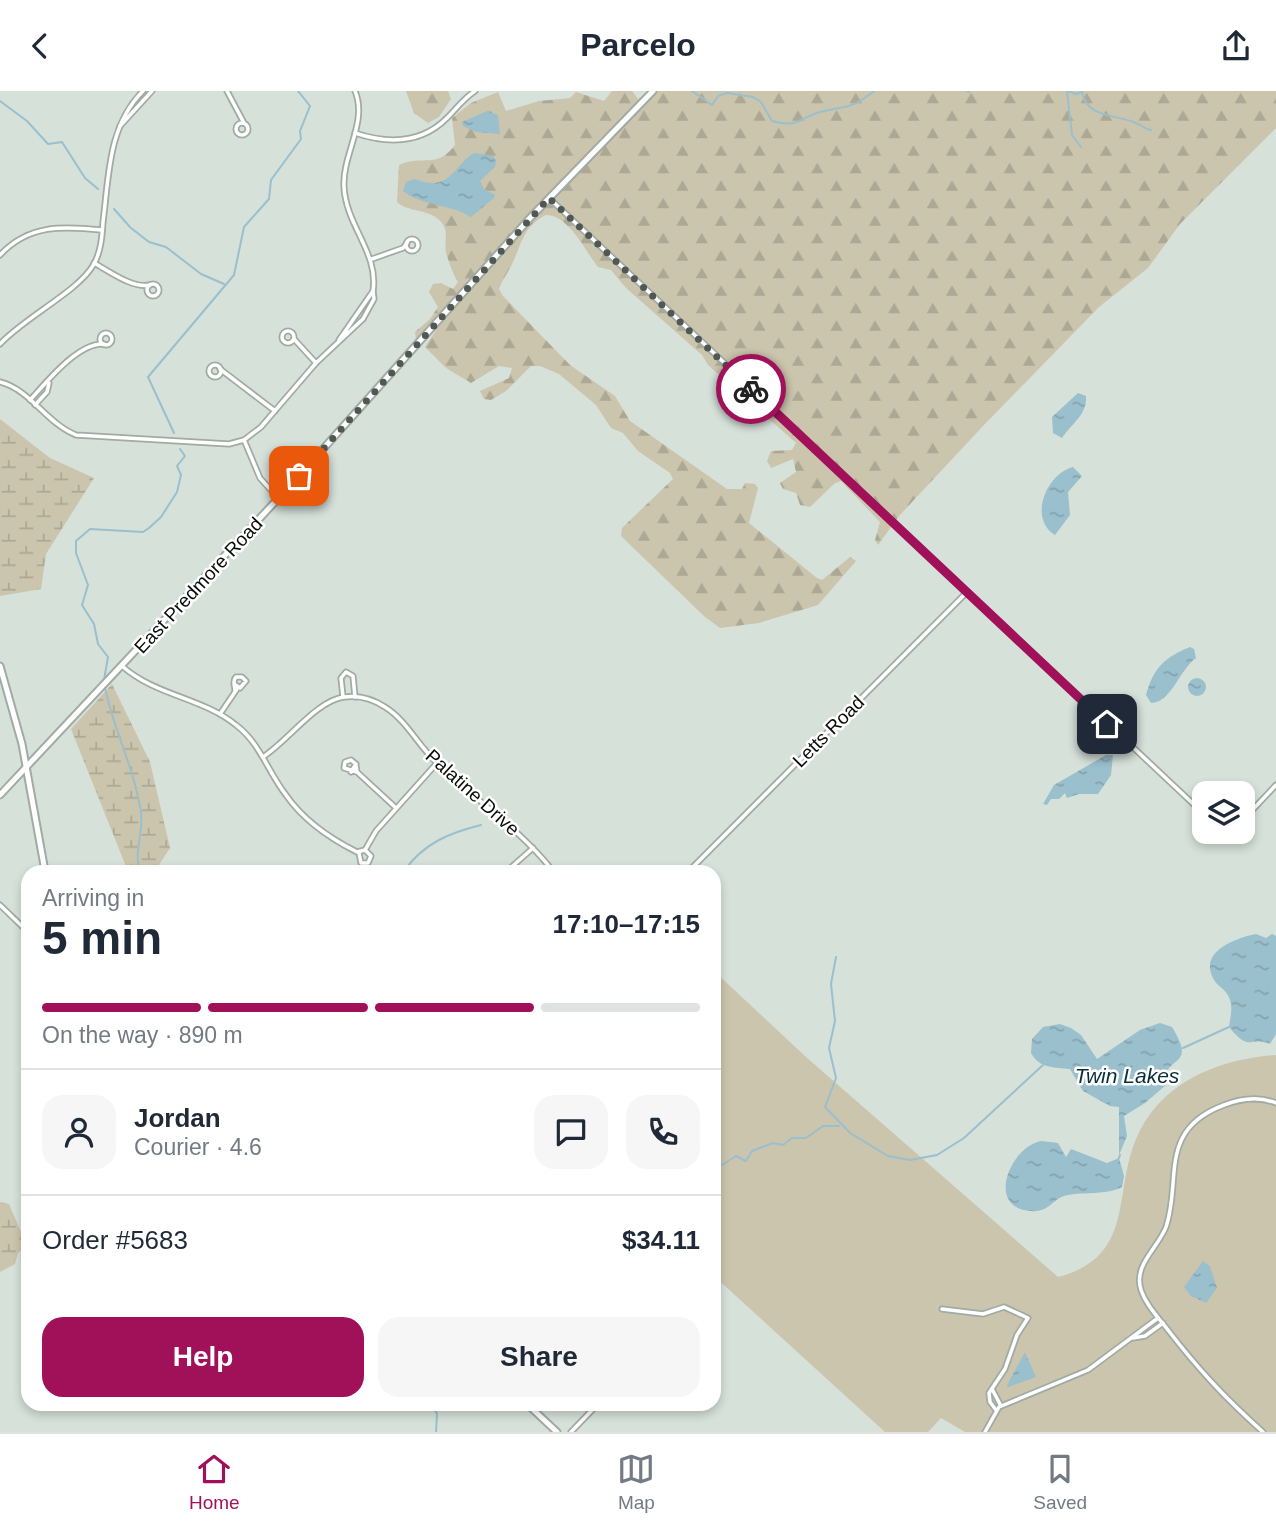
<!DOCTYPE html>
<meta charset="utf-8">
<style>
:root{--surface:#fff;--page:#f6f6f7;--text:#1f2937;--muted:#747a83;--line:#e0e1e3;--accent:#a01159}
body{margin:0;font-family:Helvetica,sans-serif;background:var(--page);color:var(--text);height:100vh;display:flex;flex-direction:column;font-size:26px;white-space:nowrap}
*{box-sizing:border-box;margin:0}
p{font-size:23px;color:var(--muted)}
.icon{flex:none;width:38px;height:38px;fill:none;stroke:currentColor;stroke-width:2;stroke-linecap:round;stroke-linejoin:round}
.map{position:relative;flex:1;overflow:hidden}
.sheet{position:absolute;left:21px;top:774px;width:700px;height:546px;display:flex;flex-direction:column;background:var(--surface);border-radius:21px;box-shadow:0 4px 10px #0003}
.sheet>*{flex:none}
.controls{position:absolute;left:1192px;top:690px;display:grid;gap:14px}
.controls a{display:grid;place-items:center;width:63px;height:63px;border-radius:14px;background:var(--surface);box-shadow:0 4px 10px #0003;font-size:35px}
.pin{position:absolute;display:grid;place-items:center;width:60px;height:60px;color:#fff;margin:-30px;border-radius:14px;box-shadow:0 4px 10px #0006}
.courier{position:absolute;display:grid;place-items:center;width:70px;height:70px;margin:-35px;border:5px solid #a01159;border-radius:50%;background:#fff;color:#222;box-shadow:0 2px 9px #0007}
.overview em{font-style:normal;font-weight:700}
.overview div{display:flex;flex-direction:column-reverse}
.overview{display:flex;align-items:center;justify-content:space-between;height:119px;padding:0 21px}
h1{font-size:46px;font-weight:700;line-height:52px}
.bar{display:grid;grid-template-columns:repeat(4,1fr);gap:10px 7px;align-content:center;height:84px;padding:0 21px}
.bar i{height:9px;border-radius:5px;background:var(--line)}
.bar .current{background:var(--accent)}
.bar p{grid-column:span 4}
.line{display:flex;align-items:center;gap:18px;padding:0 21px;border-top:2px solid var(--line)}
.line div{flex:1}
.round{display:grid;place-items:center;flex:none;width:74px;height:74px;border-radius:21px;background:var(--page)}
.button{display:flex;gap:14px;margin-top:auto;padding:14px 21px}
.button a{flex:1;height:80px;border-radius:21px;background:var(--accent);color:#fff;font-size:28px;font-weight:700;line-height:80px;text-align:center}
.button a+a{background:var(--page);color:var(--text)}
header{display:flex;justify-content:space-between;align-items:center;height:91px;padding:0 21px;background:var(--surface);font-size:32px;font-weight:700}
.dock{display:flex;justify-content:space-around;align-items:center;height:98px;border-top:2px solid var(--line);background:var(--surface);font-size:19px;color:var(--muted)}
.dock a{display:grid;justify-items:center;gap:4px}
.dock .current{color:var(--accent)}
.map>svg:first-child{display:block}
</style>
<header><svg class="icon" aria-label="back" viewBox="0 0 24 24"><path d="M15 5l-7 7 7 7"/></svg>Parcelo<svg class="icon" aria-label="share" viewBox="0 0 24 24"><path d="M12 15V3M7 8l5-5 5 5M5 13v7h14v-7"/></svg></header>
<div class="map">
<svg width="1276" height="1341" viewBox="0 0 1276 1341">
<defs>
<pattern id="forest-firs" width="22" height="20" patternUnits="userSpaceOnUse" patternTransform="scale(1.75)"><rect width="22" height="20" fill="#cbc5ad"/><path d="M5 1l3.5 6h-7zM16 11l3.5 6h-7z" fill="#ada894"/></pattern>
<pattern id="wetland-marsh" width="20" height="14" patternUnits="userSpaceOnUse" patternTransform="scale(1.75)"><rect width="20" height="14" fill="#cbc5ad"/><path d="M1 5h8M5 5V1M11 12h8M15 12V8" fill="none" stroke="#ada894"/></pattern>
<pattern id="water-ripples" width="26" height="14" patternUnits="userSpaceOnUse" patternTransform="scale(1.75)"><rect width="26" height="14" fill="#9abfcd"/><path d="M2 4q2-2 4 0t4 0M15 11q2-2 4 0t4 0" fill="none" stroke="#83a3af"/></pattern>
</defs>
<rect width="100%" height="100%" fill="#d6e1da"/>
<path fill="#cbc5ad" d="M 714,880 L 806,966 L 1058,1186 C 1135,1166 1113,1103 1136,1048 C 1160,991 1219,968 1276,964 L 1276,1341 L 965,1341 L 941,1327 L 928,1341 L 885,1341 L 714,1185 Z"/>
<g fill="url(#forest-firs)">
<path d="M 406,0 L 448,0 L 451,8 L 439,26 L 428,32 L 414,22 Z"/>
<path d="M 612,0 L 632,0 L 638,8 L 650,0 L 1276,0 L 1276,37 L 1180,133 L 1148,177 L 1099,216 L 983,335 L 899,425 L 878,454 L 875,449 L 880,431 L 841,390 L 835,392 L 810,416 L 800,414 L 796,402 L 783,398 L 780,392 L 796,381 L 793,368 L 771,377 L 767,370 L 771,360 L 792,359 L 796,352 L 708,274 L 702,264 L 626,197 L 611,179 L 598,176 C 586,161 569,124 546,124 C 523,135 522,153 512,173 C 508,182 502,189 499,198 L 503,205 L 570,274 L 615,305 L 630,330 L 727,398 L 742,398 L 745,392 L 755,393 L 758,397 L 749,432 L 817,487 L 822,489 L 850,466 L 856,470 L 818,514 L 759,532 L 720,537 L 705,526 L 621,445 L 622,437 L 673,388 L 670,382 L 638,360 L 623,342 L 611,337 L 596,314 L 559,283 L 540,275 L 531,275 L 506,300 L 491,309 L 484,308 L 480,300 L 509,287 L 512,277 L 499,275 L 471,292 L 446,277 L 425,256 L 445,226 L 492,173 L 488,171 L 478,180 L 419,248 L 416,249 L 415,241 L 430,228 L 438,216 L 429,201 L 433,193 L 441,192 L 453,198 L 458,191 C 453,184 450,173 447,165 C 442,152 452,139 438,128 C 426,118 408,121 397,111 L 399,74 C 423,63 436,79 455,54 L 452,27 L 471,12 L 498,1 L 506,20 L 539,10 L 570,7 L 576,1 L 604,10 Z"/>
</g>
<g fill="url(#wetland-marsh)">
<path d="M 0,328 L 50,367 L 94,387 L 46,463 L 41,498 L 0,505 Z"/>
<path d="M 112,593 L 150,671 L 170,757 L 155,780 L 125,780 L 125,773 L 71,638 Z"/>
<path d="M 0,1111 L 9,1113 L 27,1155 L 18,1162 L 15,1173 L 0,1181 Z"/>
</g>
<g fill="url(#water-ripples)">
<path d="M 487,20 L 498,24 L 500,43 L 476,41 L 463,35 L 462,31 Z"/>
<path d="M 474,62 L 493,65 L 496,70 L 495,76 L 480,90 L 484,98 L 495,104 L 494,107 L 471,126 C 451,113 421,115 403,100 L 406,91 L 414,88 C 420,89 425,92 431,92 C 452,93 459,70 474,62 Z"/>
<path d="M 1078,302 L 1086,305 C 1087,324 1072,332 1062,347 L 1053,342 L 1052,326 Z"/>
<path d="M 1073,376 L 1082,385 L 1068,401 L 1070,424 L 1055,444 C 1028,428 1046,383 1073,376 Z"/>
<path d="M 1190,556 L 1194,558 L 1196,567 C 1180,578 1171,612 1151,612 L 1146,604 C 1154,576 1164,567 1190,556 Z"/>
<circle cx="1197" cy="596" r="9"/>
<path d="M 1106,664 L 1113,664 L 1111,684 L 1098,703 L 1079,703 L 1067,707 L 1065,702 L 1059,708 L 1051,708 L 1047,714 L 1043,713 L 1054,694 Z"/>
<path d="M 1256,843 L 1266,847 L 1272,843 L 1276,845 L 1276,943 L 1270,953 C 1250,945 1250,962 1229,936 C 1230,928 1233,918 1230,909 C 1227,898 1217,896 1213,887 C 1199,860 1236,847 1256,843 Z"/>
<path d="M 1160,932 L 1172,936 C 1196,975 1170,964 1163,988 L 1176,978 L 1180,982 L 1145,1012 L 1124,1025 L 1127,1045 L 1119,1064 L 1119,1016 L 1110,1015 L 1083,1000 L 1070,978 C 1054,976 1040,978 1031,962 L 1032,948 L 1043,936 L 1060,933 L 1071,937 L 1081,944 L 1097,968 L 1140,939 Z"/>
<path d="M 1042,1050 L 1058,1052 L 1066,1066 L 1071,1058 L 1107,1072 L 1119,1067 L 1124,1085 L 1122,1096 C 1107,1104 1085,1101 1068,1104 C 1053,1106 1050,1122 1031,1120 C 984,1117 1011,1054 1042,1050 Z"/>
<path d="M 1203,1170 L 1210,1175 L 1217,1197 L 1206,1212 L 1191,1205 L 1184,1196 Z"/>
<path d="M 1025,1261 L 1036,1286 L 1008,1296 L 1007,1294 Z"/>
</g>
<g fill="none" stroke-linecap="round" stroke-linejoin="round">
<g stroke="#9abfcd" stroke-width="2">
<path d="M 692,0 L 712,14 L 718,5 L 727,2 L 753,6 L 761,11 L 772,30 C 800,38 800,25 824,20 C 848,15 853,17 874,0"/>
<path d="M 967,0 L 969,1"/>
<path d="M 1067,0 L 1072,44 L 1081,56"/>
<path d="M 1068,0 L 1076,3 L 1082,1 C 1087,28 1117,23 1136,32 C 1142,34 1144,38 1151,39"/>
<path d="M 0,10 L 27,30 L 48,53 L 62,51 L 85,87 L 98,98"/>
<path d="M 114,118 L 130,136"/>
<path d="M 131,137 L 149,151 L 166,156 L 201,183 L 224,193"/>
<path d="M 174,342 L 148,286 L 234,184 L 244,136 L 269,108 L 271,89 L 301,48 L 300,40 L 310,15 L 298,0"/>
<path d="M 104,589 L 108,566 L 98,553 L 94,533 L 82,514 L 88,494 L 76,462 L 76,450 L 90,438 L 143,441 L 149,437 L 161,426 L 177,401 L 181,384 L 177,375 L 185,365 L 180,358"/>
<path d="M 105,597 C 114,640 135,679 141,722 C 144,742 133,761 140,780"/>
<path d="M 231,780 L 232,780"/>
<path d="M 404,780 C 424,752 449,742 481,734"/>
<path d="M 836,866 L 831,893 L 835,930 L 829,957 L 836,987 L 825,1016 L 850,1042 L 888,1065 L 910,1069 L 937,1064 L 964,1047 L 1043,974"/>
<path d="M 1183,957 L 1229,936"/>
<path d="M 1119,1067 L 1120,1064"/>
<path d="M 714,1079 L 736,1065 L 746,1070 L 752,1060 L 773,1052 L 783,1054 L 792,1047 L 806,1047 L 823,1035 L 839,1035"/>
<path d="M 431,1312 L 437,1323 L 436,1341"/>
</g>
<defs>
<g id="street">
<path d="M 227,0 L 244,32"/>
<path d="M 355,0 C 368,31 342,64 344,96 C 346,135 379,162 373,200"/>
<circle cx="242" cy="38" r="6"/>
<path d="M 120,35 L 152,0"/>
<path d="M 355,42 C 388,53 421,53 447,27 C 456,18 464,7 475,0"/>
<path d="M 549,107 L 1204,723"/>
<circle cx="412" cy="154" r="6"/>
<path d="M 0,164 C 29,133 63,135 102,139"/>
<path d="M 372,168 L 403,157 L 407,152"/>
<path d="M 94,172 C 109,180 133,198 150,194"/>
<circle cx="153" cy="199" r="6"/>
<circle cx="288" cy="246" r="6"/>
<circle cx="106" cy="248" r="6"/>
<path d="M 294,248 L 316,272"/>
<path d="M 0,253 C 25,226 79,200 94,173 C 101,160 102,146 103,131 C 109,84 108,35 143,0"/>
<circle cx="215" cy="280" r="6"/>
<path d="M 220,278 L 275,320"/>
<path d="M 0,291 C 31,299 46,332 76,344 L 229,353 L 244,349 L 261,336 L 316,272 L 363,228 L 374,208 L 373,200 L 339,249"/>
<path d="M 30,309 C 46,292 78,251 104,253"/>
<path d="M 35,314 L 47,301 L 49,292"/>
<path d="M 244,349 L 260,387 L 278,407"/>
<path d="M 122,575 C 156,605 201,606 236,634 C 260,652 268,681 286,704 C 304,730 329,747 357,761 L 365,759 L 376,740 L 437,672"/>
<path d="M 234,593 L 240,597 L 246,590 L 242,586 L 236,586 C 232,590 235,594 235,600"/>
<path d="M 343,606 L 341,587 L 346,581 L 353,585 L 355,606"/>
<path d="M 220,623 L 237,598"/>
<path d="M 263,666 C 289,649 316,610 344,606 C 358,604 373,608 385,616 C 406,629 418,654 436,671 C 475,709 519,737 553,780"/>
<path d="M 356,675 L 357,681 L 396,717"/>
<path d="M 351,681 L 356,673 L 351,669 L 345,671 L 344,677 L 357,681"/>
<path d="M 1242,730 L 1276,694"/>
<path d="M 1225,740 L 1231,740"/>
<path d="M 359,762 L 361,772 L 368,772 L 371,765 L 365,759"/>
<path d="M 507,780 L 533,757"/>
<path d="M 689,780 L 967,501"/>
<path d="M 0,814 L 28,841"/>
<path d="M 942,1218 L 983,1223 L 1004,1216 L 1028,1227 L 1017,1244 L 1005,1278 L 989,1302 L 990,1311 L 996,1319"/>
<path d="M 1133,1247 L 1145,1245 L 1163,1232"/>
<path d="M 992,1298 L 1001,1315"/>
<path d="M 571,1341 L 599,1312"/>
<path d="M 985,1341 L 999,1316 L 1088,1279 L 1158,1227"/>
<path d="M 1263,1341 C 1225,1307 1199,1279 1168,1239 C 1158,1226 1146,1214 1141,1199 C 1133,1174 1158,1157 1166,1136 C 1182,1089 1157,1039 1224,1014 C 1240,1008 1259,1005 1276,1012"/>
</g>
<g id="secondary">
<path d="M 0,575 L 22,653 L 45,780"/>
<path d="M 0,704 L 289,396 L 530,127 L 653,0"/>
<path d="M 526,1312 L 557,1341"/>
</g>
</defs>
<use href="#street" stroke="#a0aba4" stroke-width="7"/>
<use href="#secondary" stroke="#a0aba4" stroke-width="9"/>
<use href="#street" stroke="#fff" stroke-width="3.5"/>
<use href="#secondary" stroke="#fff" stroke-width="5"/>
</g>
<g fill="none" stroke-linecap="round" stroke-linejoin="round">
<path stroke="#515753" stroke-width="7" stroke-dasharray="0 12.6" d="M 299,385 L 549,107 L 751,298"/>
<path stroke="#a01159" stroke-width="9" d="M 751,298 L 1107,633"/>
</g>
<g text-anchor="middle" stroke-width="5" stroke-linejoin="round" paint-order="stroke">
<g font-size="19" fill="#090d0a" stroke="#fff">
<text transform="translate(198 494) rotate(-47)" y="7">East Predmore Road</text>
<text transform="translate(828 640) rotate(-45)" y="7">Letts Road</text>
<text transform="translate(473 701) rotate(42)" y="7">Palatine Drive</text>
</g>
<g font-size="21" font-style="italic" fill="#0a2e39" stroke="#fff">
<text x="1127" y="992">Twin Lakes</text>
</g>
</g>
</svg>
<div class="controls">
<a><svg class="icon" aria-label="layers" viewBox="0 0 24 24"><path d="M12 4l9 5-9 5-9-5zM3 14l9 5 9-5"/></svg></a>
</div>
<div class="pin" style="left:299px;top:385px;background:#ea580c"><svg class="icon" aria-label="bag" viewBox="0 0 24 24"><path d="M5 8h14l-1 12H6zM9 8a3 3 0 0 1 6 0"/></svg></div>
<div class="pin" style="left:1107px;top:633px;background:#1f2937"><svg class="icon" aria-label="home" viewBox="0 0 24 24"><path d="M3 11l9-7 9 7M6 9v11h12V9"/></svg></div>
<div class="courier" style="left:751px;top:298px"><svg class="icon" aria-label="bike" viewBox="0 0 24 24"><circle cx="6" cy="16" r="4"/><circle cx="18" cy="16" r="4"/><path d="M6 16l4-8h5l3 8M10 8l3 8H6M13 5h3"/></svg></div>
<section class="sheet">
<div class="overview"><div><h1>5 min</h1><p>Arriving in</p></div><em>17:10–17:15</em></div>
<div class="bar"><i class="current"></i><i class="current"></i><i class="current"></i><i></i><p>On the way · 890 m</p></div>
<div class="line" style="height:126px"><a class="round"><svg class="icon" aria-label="person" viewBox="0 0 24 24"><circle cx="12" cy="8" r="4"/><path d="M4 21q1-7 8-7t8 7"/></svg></a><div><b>Jordan</b><p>Courier · 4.6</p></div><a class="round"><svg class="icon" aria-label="chat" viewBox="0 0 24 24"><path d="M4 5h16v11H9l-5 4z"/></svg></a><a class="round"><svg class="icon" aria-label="phone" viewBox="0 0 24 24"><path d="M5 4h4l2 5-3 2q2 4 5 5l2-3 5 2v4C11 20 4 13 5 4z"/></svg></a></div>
<div class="line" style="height:91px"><div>Order #5683</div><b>$34.11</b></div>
<div class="button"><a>Help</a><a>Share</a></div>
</section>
</div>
<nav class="dock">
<a class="current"><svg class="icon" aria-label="home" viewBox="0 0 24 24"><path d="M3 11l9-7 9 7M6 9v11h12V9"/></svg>Home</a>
<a><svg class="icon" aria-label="map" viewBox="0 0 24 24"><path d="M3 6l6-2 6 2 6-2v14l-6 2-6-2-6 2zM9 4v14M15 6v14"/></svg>Map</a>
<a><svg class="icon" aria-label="saved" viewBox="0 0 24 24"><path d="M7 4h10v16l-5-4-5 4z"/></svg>Saved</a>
</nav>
